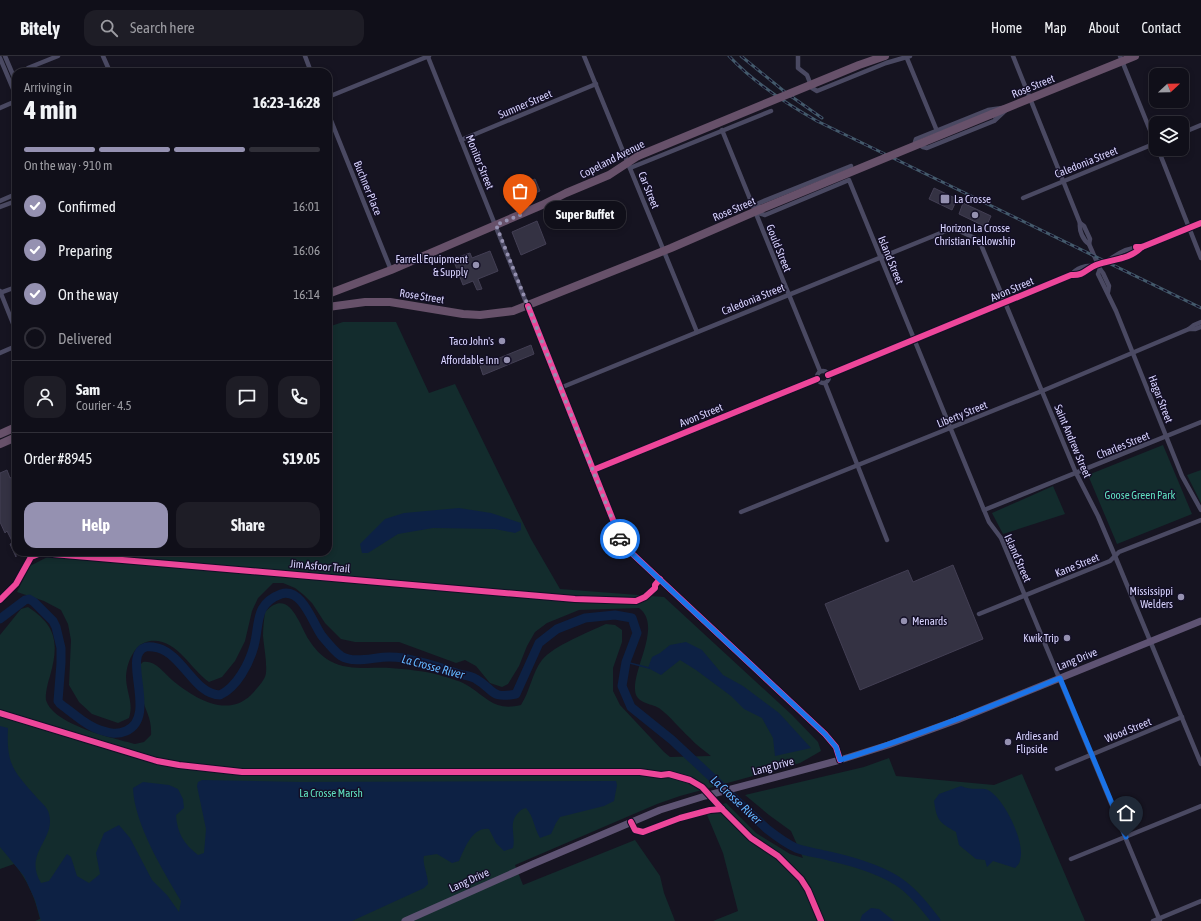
<!DOCTYPE html>
<meta charset="utf-8">
<style>
:root{--surface:#100f19;--page:#1e1d26;--text:#f1f3f6;--muted:#9c9ca2;--line:#302f38;--accent:#9591b1}
body{margin:0;font-family:"Asap Condensed",sans-serif;background:var(--page);color:var(--text);height:100vh;display:flex;flex-direction:column;font-size:15px;white-space:nowrap}
*{box-sizing:border-box;margin:0}
p{font-size:13px;color:var(--muted)}
.icon{flex:none;width:22px;height:22px;fill:none;stroke:currentColor;stroke-width:2;stroke-linecap:round;stroke-linejoin:round}
.map{position:relative;flex:1;overflow:hidden}
.side{position:absolute;left:12px;top:12px;width:320px;height:488px;display:flex;flex-direction:column;background:var(--surface);border-radius:12px;box-shadow:0 2px 6px #0003,0 0 0 1px var(--line)}
.side>*{flex:none}
.needle{width:26px;rotate:68deg}
.tools{position:absolute;left:1149px;top:12px;display:grid;gap:8px}
.tools a{display:grid;place-items:center;width:40px;height:40px;border-radius:8px;background:var(--surface);box-shadow:0 2px 6px #0003,0 0 0 1px var(--line);font-size:20px}
.pin{position:absolute;display:grid;place-items:center;width:34px;height:34px;color:#fff;margin:-41px -17px;border-radius:50% 50% 50% 0;rotate:-45deg;box-shadow:0 0 4px #0007}
.pin .icon{rotate:45deg}
.courier{position:absolute;display:grid;place-items:center;width:40px;height:40px;margin:-20px;border:3px solid #1a73e8;border-radius:50%;background:#fff;color:#222;box-shadow:0 1px 5px #0007}
.bubble{position:absolute;height:28px;border-radius:12px;background:var(--surface);box-shadow:0 2px 6px #0003,0 0 0 1px var(--line);font-size:13px;font-weight:700;line-height:28px;text-align:center}
.headline em{font-style:normal;font-weight:700}
.headline div{display:flex;flex-direction:column-reverse}
.headline{display:flex;align-items:center;justify-content:space-between;height:68px;padding:0 12px}
h1{font-size:26px;font-weight:700;line-height:30px}
.bar{display:grid;grid-template-columns:repeat(4,1fr);gap:6px 4px;align-content:center;height:48px;padding:0 12px}
.bar i{height:5px;border-radius:3px;background:var(--line)}
.bar .active{background:var(--accent)}
.bar p{grid-column:span 4}
.line{display:flex;align-items:center;gap:10px;padding:0 12px;border-top:1px solid var(--line)}
.line div{flex:1}
.round{display:grid;place-items:center;flex:none;width:42px;height:42px;border-radius:12px;background:var(--page)}
ol{padding:0 12px;list-style:none}
li{display:flex;align-items:center;gap:12px;height:44px}
li p{margin-inline-start:auto}
li .icon{padding:4px;border-radius:50%;background:var(--accent);color:#fff;stroke-width:4}
li:last-child{color:var(--muted)}
li i{width:22px;height:22px;border:2px solid var(--line);border-radius:50%}
.primary-button{display:flex;gap:8px;margin-top:auto;padding:8px 12px}
.primary-button a{flex:1;height:46px;border-radius:12px;background:var(--accent);color:#fff;font-size:16px;font-weight:700;line-height:46px;text-align:center}
.primary-button a+a{background:var(--page);color:var(--text)}
header{display:flex;align-items:center;gap:24px;box-sizing:border-box;height:56px;padding:0 20px;background:var(--surface);border-bottom:1px solid var(--line)}
header strong{font-size:19px}
nav{display:flex;gap:22px;margin-inline-start:auto;font-size:14px}
.search{width:280px;height:36px;background:var(--page);display:flex;align-items:center;gap:10px;box-sizing:border-box;padding:0 14px;border-radius:12px;color:var(--muted);font-size:15px}
.map>svg:first-child{display:block}
</style>
<header>
<strong>Bitely</strong>
<div class="search"><svg class="icon" aria-label="search" viewBox="0 0 24 24"><circle cx="10" cy="10" r="6"/><path d="M15 15l6 6"/></svg>Search here</div>
<nav><a>Home</a><a>Map</a><a>About</a><a>Contact</a></nav>
</header>
<div class="map">
<svg width="1201" height="865" viewBox="0 0 1201 865">
<rect width="100%" height="100%" fill="#161421"/>
<g fill="#132c2d">
<path d="M 343,266 L 396,266 L 429,337 L 455,328 L 531,483 L 560,533 L 664,541 L 792,659 L 818,686 L 821,695 L 800,707 L 680,740 L 657,748 L 515,809 L 523,829 L 635,784 L 660,820 L 664,837 L 675,865 L 35,865 L 40,863 C 35,842 28,824 14,808 L 0,813 L 0,579 L 21,553 L 28,551 C 57,570 59,588 50,620 C 48,626 45,638 46,644 C 53,669 113,682 135,688 L 144,686 L 151,679 C 152,663 146,656 142,642 C 140,631 140,620 140,609 L 143,606 C 155,604 163,616 172,624 C 193,641 226,663 251,639 C 256,633 265,625 266,617 C 267,605 264,592 263,580 C 263,572 264,564 265,556 C 289,530 299,568 309,584 C 314,592 321,600 330,605 C 348,615 371,611 390,612 C 405,613 424,615 439,619 C 448,622 462,625 470,631 C 489,644 496,655 521,649 C 530,635 532,617 542,604 C 553,590 589,576 606,568 L 615,569 L 622,574 L 622,586 L 613,612 L 613,635 L 620,649 L 664,696 L 670,701 L 711,700 C 704,694 696,689 690,682 C 679,672 671,661 659,652 C 651,647 635,648 635,633 C 634,610 662,569 639,552 L 579,554 L 547,567 L 535,576 L 527,590 L 519,610 L 508,628 L 502,631 L 490,627 L 476,610 L 465,604 L 456,607 L 399,586 L 355,586 L 341,583 L 325,567 L 312,547 L 304,539 L 295,532 L 283,527 L 273,527 L 258,542 L 252,555 L 245,585 L 235,605 L 222,621 L 209,626 C 190,613 177,582 150,585 C 145,586 140,588 137,592 C 130,600 127,609 126,620 C 126,637 134,646 129,662 L 118,667 L 92,658 L 79,646 L 69,629 L 71,584 L 68,568 L 61,554 L 44,545 L 17,536 L 30,510 L 57,496 L 328,496 L 328,328 L 331,326 L 328,317 L 328,271 Z"/>
<path d="M 1163,389 L 1192,458 L 1117,488 L 1088,419 Z"/>
<path d="M 1201,414 L 1201,447 L 1187,419 Z"/>
<path d="M 1053,430 L 1065,458 L 1003,478 L 992,457 Z"/>
<path d="M 889,702 L 896,720 L 994,729 L 1022,718 L 1085,865 L 713,865 L 738,855 L 723,797 L 705,754 L 726,747 L 756,777 L 790,798 L 803,802 L 791,775 L 769,759 L 745,739 L 864,711 Z"/>
</g>
<g fill="#0d2144">
<path d="M 459,452 L 491,457 L 521,467 L 521,474 L 515,477 L 495,473 L 433,472 L 398,478 L 368,497 L 362,497 L 360,488 L 385,463 L 404,457 Z"/>
<path d="M 686,586 L 702,594 L 723,619 L 743,630 L 779,657 L 811,692 L 775,700 L 773,682 L 762,662 L 744,653 L 731,640 L 696,614 L 680,604 L 661,619 L 648,612 L 652,601 L 660,597 L 670,589 Z"/>
<path d="M 0,670 L 8,672 C 6,711 15,716 38,743 C 42,747 48,752 49,758 C 56,784 23,797 41,827 L 49,825 L 67,798 L 71,801 L 77,820 L 89,827 L 100,818 L 96,797 L 104,777 L 119,769 L 130,782 L 152,824 L 167,839 L 179,856 L 181,845 C 163,815 134,767 133,732 L 143,726 L 169,729 L 178,733 L 183,743 L 184,752 L 176,759 C 177,777 184,788 198,799 L 204,797 L 206,773 L 197,730 L 198,726 L 202,724 L 300,726 L 616,725 L 617,729 L 614,745 L 604,750 L 560,761 L 556,767 L 551,778 L 540,782 C 534,772 534,761 526,752 C 522,753 521,754 518,757 C 508,767 516,780 513,792 L 504,795 L 496,787 L 489,773 C 472,771 465,792 459,805 L 452,807 L 437,798 L 424,800 C 422,807 428,819 428,828 L 424,832 L 352,865 L 41,865 L 35,844 L 24,820 L 0,791 Z"/>
<path d="M 961,730 C 971,735 982,731 988,734 C 1004,742 1026,787 1020,804 C 1020,807 1017,810 1015,812 L 993,805 L 987,811 L 985,804 L 976,803 L 959,789 L 956,776 C 939,766 937,765 934,745 L 939,738 Z"/>
<path d="M 871,852 L 879,853 L 894,865 L 860,865 L 862,859 Z"/>
</g>
<g fill="none" stroke-linecap="round" stroke-linejoin="round">
<path stroke="#0d2144" stroke-width="1.5" d="M 626,606 L 649,612"/>
<path stroke="#0d2144" stroke-width="9" d="M 0,563 L 25,544 L 29,543 L 34,546 L 53,565 L 56,571 L 61,592 L 61,607 L 58,645 C 60,649 64,650 67,653 C 78,661 87,670 100,674 C 110,677 116,679 126,675 C 159,661 120,598 146,591 C 150,590 154,591 158,592 C 183,599 195,639 220,639 C 237,631 249,608 254,590 C 260,568 254,548 281,538 C 302,531 313,568 322,580 C 327,586 334,595 341,600 C 354,608 374,601 389,601 C 398,601 407,602 416,605 C 430,608 445,613 459,618 C 465,619 472,620 476,623 C 495,634 490,643 516,638 L 539,587 L 557,573 L 585,562 L 615,559 L 632,562 L 637,577 L 626,606 L 622,630 L 631,651 L 672,684 L 767,773 C 776,780 785,787 796,792 C 806,796 818,797 829,800 C 851,805 885,815 903,829 C 916,839 926,852 936,865"/>
</g>
<g fill="#343243" stroke="#433f54">
<path d="M 535,123 L 540,135 L 533,138 L 528,126 Z"/>
<path d="M 934,132 L 957,143 L 952,154 L 929,143 Z"/>
<path d="M 963,147 L 991,160 L 986,171 L 959,158 Z"/>
<path d="M 537,165 L 546,188 L 521,199 L 512,176 Z"/>
<path d="M 490,195 L 498,215 L 478,223 L 482,233 L 477,234 L 473,225 L 463,229 L 453,203 L 470,197 L 472,202 Z"/>
<path d="M 531,289 L 534,298 L 483,319 L 480,310 Z"/>
<path d="M 7,414 L 10,422 L 12,421 L 16,426 L 16,501 L 10,488 L 13,487 L 7,475 L 5,477 L 0,466 L 0,417 Z"/>
<path d="M 953,509 L 983,583 L 860,634 L 825,548 L 908,514 L 913,526 Z"/>
</g>
<g fill="none" stroke-linecap="round" stroke-linejoin="round">
<g stroke="#4a4962" stroke-width="4.5">
<path d="M 5,0 L 16,26"/>
<path d="M 103,0 L 110,16"/>
<path d="M 305,0 L 311,16"/>
<path d="M 584,0 L 697,276"/>
<path d="M 798,0 L 798,12 L 807,19 L 812,32 L 817,35 L 886,7 L 910,0"/>
<path d="M 906,0 L 937,75"/>
<path d="M 1013,0 L 1080,167 C 1079,175 1083,184 1089,188"/>
<path d="M 1120,0 L 1156,89"/>
<path d="M 428,1 L 623,489 L 825,678 L 836,691 L 840,704"/>
<path d="M 0,2 L 16,40"/>
<path d="M 28,12 L 58,0"/>
<path d="M 328,41 L 429,0"/>
<path d="M 1009,51 L 994,65 L 927,92 L 923,91 L 915,86 L 916,83 L 988,54 Z"/>
<path d="M 0,52 L 16,45"/>
<path d="M 328,57 L 391,214"/>
<path d="M 722,74 L 820,315"/>
<path d="M 1182,77 L 1201,69"/>
<path d="M 461,84 L 596,28"/>
<path d="M 1158,93 L 1201,202"/>
<path d="M 851,110 L 759,147 L 755,156 L 765,159 L 849,124 L 984,454 L 989,466 L 1001,482 L 1160,865"/>
<path d="M 630,112 L 771,55"/>
<path d="M 1023,142 L 1156,87"/>
<path d="M 0,145 L 16,138"/>
<path d="M 0,151 L 16,145"/>
<path d="M 1080,167 L 1084,170 L 1090,183 L 1089,188 L 1100,213 L 1103,217 L 1109,230 L 1108,236"/>
<path d="M 1109,204 C 1118,197 1130,191 1142,191 L 1201,167"/>
<path d="M 1100,213 L 1098,218 L 1116,255 L 1182,420 L 1201,454"/>
<path d="M 1071,219 C 1076,212 1085,209 1094,210"/>
<path d="M 0,235 L 16,275"/>
<path d="M 0,237 L 16,231"/>
<path d="M 1189,273 L 1195,273 L 1201,271"/>
<path d="M 0,297 L 16,290"/>
<circle cx="823" cy="321" r="6"/>
<path d="M 828,319 L 1071,219 C 1084,220 1086,213 1096,209 C 1112,203 1129,204 1142,191"/>
<path d="M 825,327 L 887,484"/>
<path d="M 560,332 L 953,172 L 979,184 L 1076,417 L 1098,460 L 1115,500 L 1201,708"/>
<path d="M 593,414 L 817,323"/>
<path d="M 984,454 L 1201,366"/>
<path d="M 741,456 L 1042,335 L 1189,273 L 1194,269 L 1201,266"/>
<path d="M 979,558 L 1110,505 L 1119,496 L 1201,464"/>
<path d="M 1057,713 L 1182,661"/>
<path d="M 1071,803 L 1201,750"/>
<path d="M 1153,865 L 1201,845"/>
</g>
<path stroke="#5e5373" stroke-width="7" d="M 405,865 L 533,808 L 660,754 L 705,740 L 840,704 L 888,689 L 957,664 L 1201,565"/>
<g stroke="#67516a" stroke-width="8">
<path d="M 992,58 L 1135,0"/>
<path d="M 328,238 L 391,214 L 542,149 L 566,137 L 609,119 L 638,100"/>
<path d="M 328,251 L 365,246 L 390,246 L 463,258 L 480,259 L 513,255 L 671,192 L 761,153"/>
<path d="M 0,378 L 16,371"/>
<path d="M 0,388 L 16,381"/>
</g>
<defs>
<g id="rail">
<path d="M 729,0 C 754,27 785,47 817,65 L 1201,252"/>
<path d="M 741,0 L 785,36 L 822,62"/>
</g>
</defs>
<use href="#rail" stroke="#43596b" stroke-width="3"/>
<use href="#rail" stroke="#130f26" stroke-width="1.5" stroke-dasharray="4.5" stroke-linecap="butt"/>
<g stroke="#67516a" stroke-width="8">
<path d="M 638,100 L 859,9 L 885,0"/>
<path d="M 761,153 L 992,58"/>
</g>
<defs>
<g id="cycleway">
<path d="M 1136,191 L 1142,191 L 1201,167"/>
<path d="M 528,250 L 623,489 L 825,678 L 836,691 L 840,704"/>
<path d="M 828,319 L 1071,219 C 1084,220 1086,213 1096,209 C 1112,203 1129,204 1142,191"/>
<path d="M 593,414 L 817,323"/>
<path d="M 0,544 L 16,528 L 31,501 L 41,497 L 575,543 L 636,545 L 645,541 L 655,532 L 655,529 L 660,523"/>
<path d="M 0,657 L 157,705 L 179,709 L 242,716 L 640,716 L 661,719 L 669,718 L 690,724 L 702,731 L 722,753 L 751,782 L 778,800 L 801,823 L 808,834 L 821,865"/>
<path d="M 631,766 L 635,774 L 643,776 L 680,762 L 710,754 L 722,753"/>
</g>
</defs>
<use href="#cycleway" stroke="#130f26" stroke-width="8"/>
<use href="#cycleway" stroke="#ed469a" stroke-width="6"/>
</g>
<g fill="none" stroke-linecap="round" stroke-linejoin="round">
<path stroke="#9591b1" stroke-width="4" stroke-dasharray="0 7.2" d="M 520,159 L 496,169 L 620,483"/>
<path stroke="#1a73e8" stroke-width="5" d="M 620,483 L 626,492 L 825,678 L 836,691 L 840,704 C 915,681 988,652 1060,622 L 1126,781"/>
</g>
<g fill="#9591b1" stroke="#130f26" stroke-width="1.5">
<rect x="940" y="138" width="10" height="10" rx="2"/>
<circle cx="975" cy="159" r="4"/>
<circle cx="476" cy="209" r="4"/>
<circle cx="502" cy="285" r="4"/>
<circle cx="507" cy="304" r="4"/>
<circle cx="1181" cy="541" r="4"/>
<circle cx="904" cy="565" r="4"/>
<circle cx="1067" cy="582" r="4"/>
<circle cx="1008" cy="686" r="4"/>
</g>
<g text-anchor="middle" stroke-width="3" stroke-linejoin="round" paint-order="stroke">
<g font-size="11" fill="#d9d4ff" stroke="#130f26">
<text transform="translate(1033 30) rotate(-22)" y="4">Rose Street</text>
<text transform="translate(525 48) rotate(-23)" y="4">Sumner Street</text>
<text transform="translate(612 103) rotate(-27)" y="4">Copeland Avenue</text>
<text transform="translate(480 106) rotate(68)" y="4">Monitor Street</text>
<text transform="translate(1086 106) rotate(-22)" y="4">Caledonia Street</text>
<text transform="translate(368 132) rotate(68)" y="4">Buchner Place</text>
<text transform="translate(649 134) rotate(68)" y="4">Car Street</text>
<text transform="translate(734 153) rotate(-23)" y="4">Rose Street</text>
<text transform="translate(779 192) rotate(68)" y="4">Gould Street</text>
<text transform="translate(891 204) rotate(68)" y="4">Island Street</text>
<text transform="translate(1012 233) rotate(-23)" y="4">Avon Street</text>
<text transform="translate(422 240) rotate(9)" y="4">Rose Street</text>
<text transform="translate(753 243) rotate(-22)" y="4">Caledonia Street</text>
<text transform="translate(1161 343) rotate(69)" y="4">Hagar Street</text>
<text transform="translate(962 358) rotate(-22)" y="4">Liberty Street</text>
<text transform="translate(701 359) rotate(-22)" y="4">Avon Street</text>
<text transform="translate(1073 385) rotate(67)" y="4">Saint Andrew Street</text>
<text transform="translate(1123 389) rotate(-22)" y="4">Charles Street</text>
<text transform="translate(1018 502) rotate(66)" y="4">Island Street</text>
<text transform="translate(1077 509) rotate(-22)" y="4">Kane Street</text>
<text transform="translate(320 510) rotate(5)" y="4">Jim Asfoor Trail</text>
<text transform="translate(1077 603) rotate(-22)" y="4">Lang Drive</text>
<text transform="translate(1128 674) rotate(-22)" y="4">Wood Street</text>
<text transform="translate(773 710) rotate(-15)" y="4">Lang Drive</text>
<text transform="translate(469 824) rotate(-24)" y="4">Lang Drive</text>
</g>
<g font-size="11" fill="#d9d4ff" stroke="#130f26" text-anchor="end">
<text x="954" y="147" text-anchor="start">La Crosse</text>
<text x="975" y="176" text-anchor="middle">Horizon La Crosse<tspan x="975" dy="13">Christian Fellowship</tspan></text>
<text x="468" y="207">Farrell Equipment<tspan x="468" dy="13">&amp; Supply</tspan></text>
<text x="494" y="289">Taco John's</text>
<text x="499" y="308">Affordable Inn</text>
<text x="1173" y="539">Mississippi<tspan x="1173" dy="13">Welders</tspan></text>
<text x="912" y="569" text-anchor="start">Menards</text>
<text x="1059" y="586">Kwik Trip</text>
<text x="1016" y="684" text-anchor="start">Ardies and<tspan x="1016" dy="13">Flipside</tspan></text>
</g>
<g font-size="11" fill="#5fe0c0" stroke="#130f26">
<text x="1140" y="443">Goose Green Park</text>
<text x="331" y="741">La Crosse Marsh</text>
</g>
<g font-size="12" font-style="italic" fill="#62b6ff" stroke="#130f26">
<text transform="translate(433 611) rotate(15)" y="4">La Crosse River</text>
<text transform="translate(736 744) rotate(43)" y="4">La Crosse River</text>
</g>
</g>
</svg>
<div class="tools">
<a><svg class="needle" viewBox="-14 -14 28 28"><path d="M0-13l5 13h-10z" fill="#e53935"/><path d="M0 13l5-13h-10z" fill="#9c9ca2"/></svg></a>
<a><svg class="icon" aria-label="layers" viewBox="0 0 24 24"><path d="M12 4l9 5-9 5-9-5zM3 14l9 5 9-5"/></svg></a>
</div>
<div class="pin" style="left:520px;top:159px;background:#ea580c"><svg class="icon" aria-label="bag" viewBox="0 0 24 24"><path d="M5 8h14l-1 12H6zM9 8a3 3 0 0 1 6 0"/></svg></div>
<div class="pin" style="left:1126px;top:781px;background:#1f2937"><svg class="icon" aria-label="home" viewBox="0 0 24 24"><path d="M3 11l9-7 9 7M6 9v11h12V9"/></svg></div>
<div class="courier" style="left:620px;top:483px"><svg class="icon" aria-label="car" viewBox="0 0 24 24"><path d="M5 17H2v-5l4-1 3-4h7l3 4 3 1v5h-3M9 17h6M6 11h13"/><circle cx="7" cy="17" r="2"/><circle cx="17" cy="17" r="2"/></svg></div>
<div class="bubble" style="left:544px;top:145px;width:82px">Super Buffet</div>
<section class="side">
<div class="headline"><div><h1>4 min</h1><p>Arriving in</p></div><em>16:23–16:28</em></div>
<div class="bar"><i class="active"></i><i class="active"></i><i class="active"></i><i></i><p>On the way · 910 m</p></div>
<ol>
<li><svg class="icon" aria-label="check" viewBox="0 0 24 24"><path d="M5 12l5 5 9-10"/></svg>Confirmed<p>16:01</p></li>
<li><svg class="icon" aria-label="check" viewBox="0 0 24 24"><path d="M5 12l5 5 9-10"/></svg>Preparing<p>16:06</p></li>
<li><svg class="icon" aria-label="check" viewBox="0 0 24 24"><path d="M5 12l5 5 9-10"/></svg>On the way<p>16:14</p></li>
<li><i></i>Delivered</li>
</ol>
<div class="line" style="height:72px"><a class="round"><svg class="icon" aria-label="person" viewBox="0 0 24 24"><circle cx="12" cy="8" r="4"/><path d="M4 21q1-7 8-7t8 7"/></svg></a><div><b>Sam</b><p>Courier · 4.5</p></div><a class="round"><svg class="icon" aria-label="chat" viewBox="0 0 24 24"><path d="M4 5h16v11H9l-5 4z"/></svg></a><a class="round"><svg class="icon" aria-label="phone" viewBox="0 0 24 24"><path d="M5 4h4l2 5-3 2q2 4 5 5l2-3 5 2v4C11 20 4 13 5 4z"/></svg></a></div>
<div class="line" style="height:52px"><div>Order #8945</div><b>$19.05</b></div>
<div class="primary-button"><a>Help</a><a>Share</a></div>
</section>
</div>
